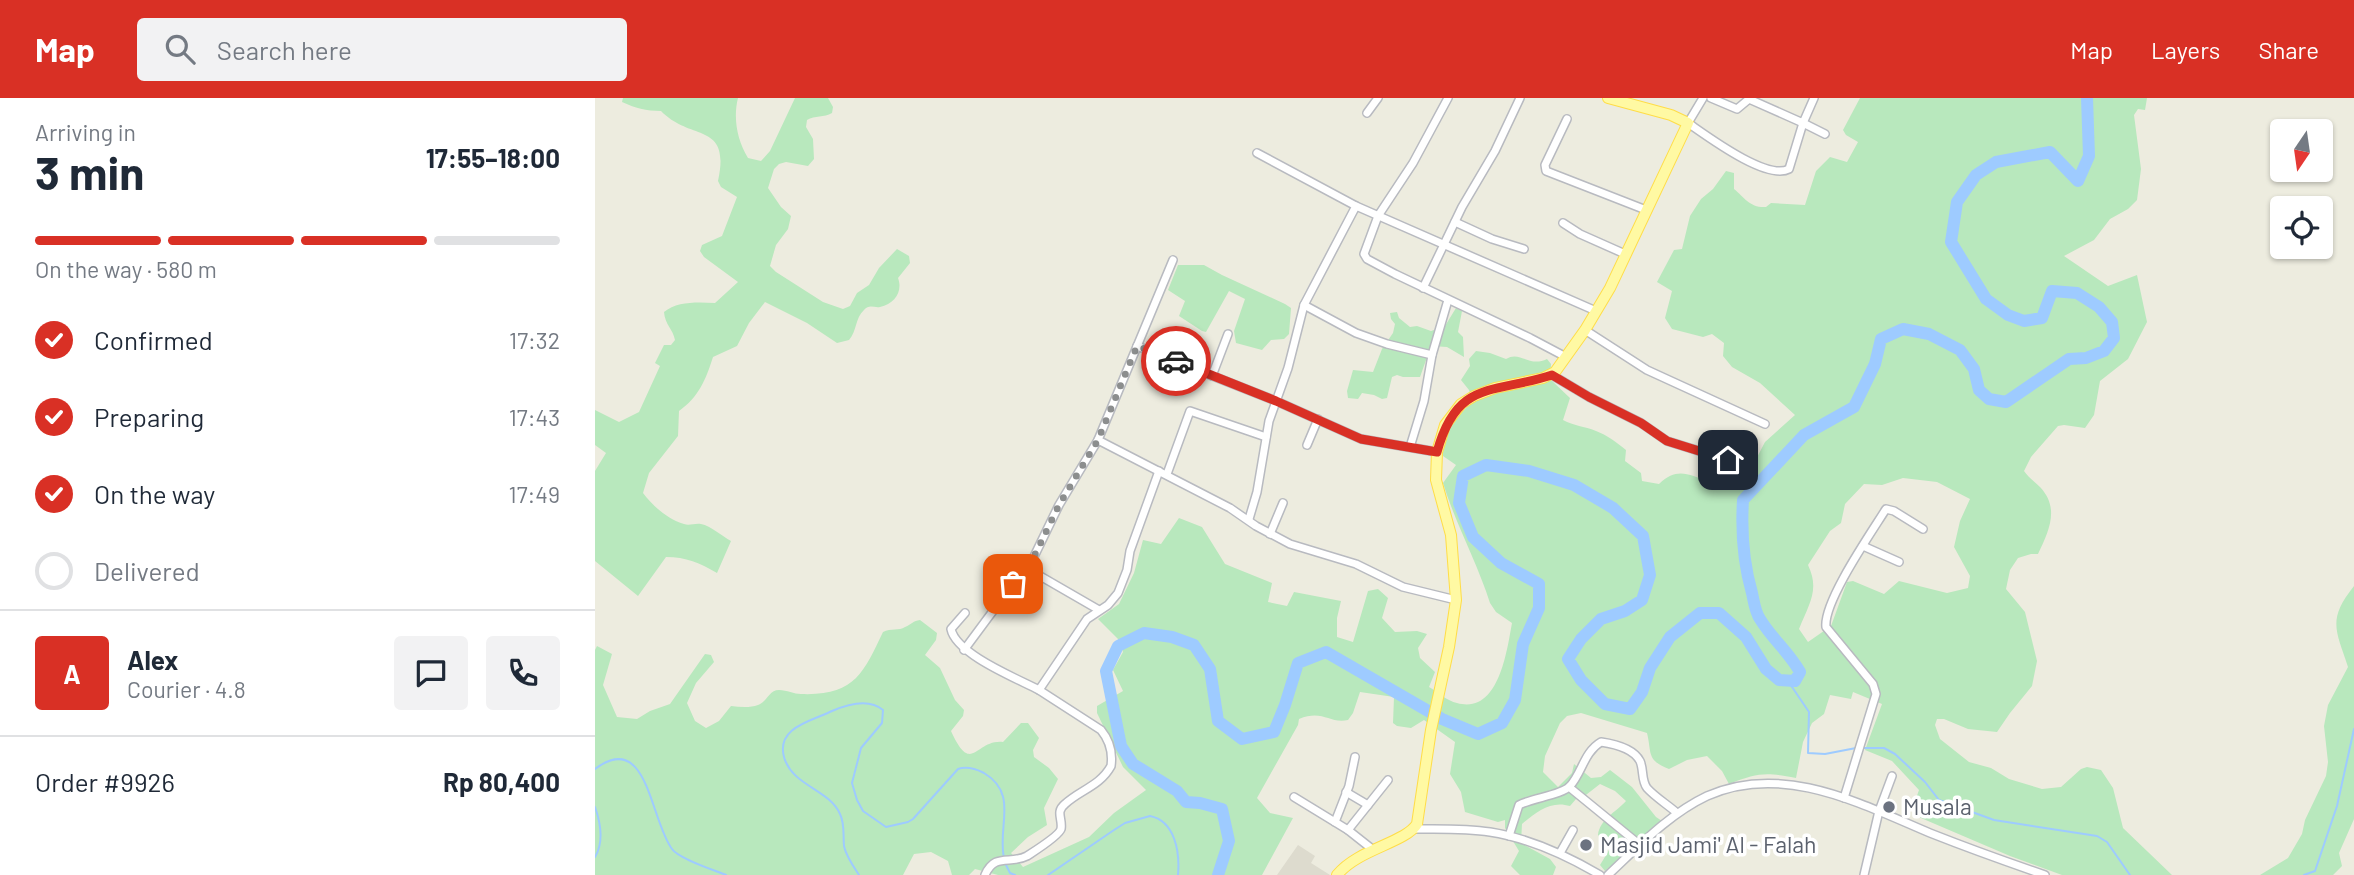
<!DOCTYPE html>
<meta charset="utf-8">
<style>
:root{--surface:#fff;--page:#f2f2f3;--text:#1f2937;--muted:#747a83;--line:#e0e1e3;--accent:#d93025}
body{margin:0;font-family:Barlow,sans-serif;background:var(--page);color:var(--text);height:100vh;display:flex;flex-direction:column;font-size:26px;white-space:nowrap}
*{box-sizing:border-box;margin:0}
p{font-size:23px;color:var(--muted)}
.icon{flex:none;width:38px;height:38px;fill:none;stroke:currentColor;stroke-width:2;stroke-linecap:round;stroke-linejoin:round}
.map{position:relative;flex:1;overflow:hidden}
.panel{display:flex;flex-direction:column;background:var(--surface);width:595px}
.panel>*{flex:none}
.needle{width:46px;rotate:193deg}
.buttons{position:absolute;left:1675px;top:21px;display:grid;gap:14px}
.buttons a{display:grid;place-items:center;width:63px;height:63px;border-radius:7px;background:var(--surface);box-shadow:0 2px 5px #0004;font-size:35px}
.pin{position:absolute;display:grid;place-items:center;width:60px;height:60px;color:#fff;margin:-30px;border-radius:14px;box-shadow:0 4px 10px #0006}
.courier{position:absolute;display:grid;place-items:center;width:70px;height:70px;margin:-35px;border:5px solid #d93025;border-radius:50%;background:#fff;color:#222;box-shadow:0 2px 9px #0007}
.summary em{font-style:normal;font-weight:700}
.summary div{display:flex;flex-direction:column-reverse}
.summary{display:flex;align-items:center;justify-content:space-between;height:119px;padding:0 35px}
h1{font-size:46px;font-weight:700;line-height:52px}
.bar{display:grid;grid-template-columns:repeat(4,1fr);gap:10px 7px;align-content:center;height:84px;padding:0 35px}
.bar i{height:9px;border-radius:5px;background:var(--line)}
.bar .on{background:var(--accent)}
.bar p{grid-column:span 4}
.line{display:flex;align-items:center;gap:18px;padding:0 35px;border-top:2px solid var(--line)}
.line div{flex:1}
.round{display:grid;place-items:center;flex:none;width:74px;height:74px;border-radius:7px;background:var(--page)}
ol{padding:0 35px;list-style:none}
li{display:flex;align-items:center;gap:21px;height:77px}
li p{margin-inline-start:auto}
li .icon{padding:7px;border-radius:50%;background:var(--accent);color:#fff;stroke-width:4}
li:last-child{color:var(--muted)}
li i{width:38px;height:38px;border:4px solid var(--line);border-radius:50%}
header{display:flex;align-items:center;gap:42px;box-sizing:border-box;height:98px;padding:0 35px;background:var(--accent);color:#fff}
header strong{font-size:33px}
nav{display:flex;gap:38px;margin-inline-start:auto;font-size:24px}
.search{width:490px;height:63px;background:var(--page);display:flex;align-items:center;gap:18px;box-sizing:border-box;padding:0 24px;border-radius:7px;color:var(--muted);font-size:26px}
main{display:flex;flex:1;min-height:0}
.map>svg:first-child{display:block}
</style>
<header>
<strong>Map</strong>
<div class="search"><svg class="icon" aria-label="search" viewBox="0 0 24 24"><circle cx="10" cy="10" r="6"/><path d="M15 15l6 6"/></svg>Search here</div>
<nav><a>Map</a><a>Layers</a><a>Share</a></nav>
</header>
<main>
<section class="panel">
<div class="summary"><div><h1>3 min</h1><p>Arriving in</p></div><em>17:55–18:00</em></div>
<div class="bar"><i class="on"></i><i class="on"></i><i class="on"></i><i></i><p>On the way · 580 m</p></div>
<ol>
<li><svg class="icon" aria-label="check" viewBox="0 0 24 24"><path d="M5 12l5 5 9-10"/></svg>Confirmed<p>17:32</p></li>
<li><svg class="icon" aria-label="check" viewBox="0 0 24 24"><path d="M5 12l5 5 9-10"/></svg>Preparing<p>17:43</p></li>
<li><svg class="icon" aria-label="check" viewBox="0 0 24 24"><path d="M5 12l5 5 9-10"/></svg>On the way<p>17:49</p></li>
<li><i></i>Delivered</li>
</ol>
<div class="line" style="height:126px"><b class="round" style="background:var(--accent);color:#fff">A</b><div><b>Alex</b><p>Courier · 4.8</p></div><a class="round"><svg class="icon" aria-label="chat" viewBox="0 0 24 24"><path d="M4 5h16v11H9l-5 4z"/></svg></a><a class="round"><svg class="icon" aria-label="phone" viewBox="0 0 24 24"><path d="M5 4h4l2 5-3 2q2 4 5 5l2-3 5 2v4C11 20 4 13 5 4z"/></svg></a></div>
<div class="line" style="height:91px"><div>Order #9926</div><b>Rp 80,400</b></div>
</section>
<div class="map">
<svg width="1759" height="777" viewBox="0 0 1759 777">
<rect width="100%" height="100%" fill="#edecdf"/>
<path fill="#dddbce" d="M 703,747 L 720,758 L 716,765 L 735,777 L 682,777 Z"/>
<g fill="#b8e8bd" fill-rule="evenodd">
<path d="M 28,0 L 143,0 C 138,20 142,42 153,60 L 166,63 L 175,53 L 200,0 L 233,0 L 238,9 L 237,15 C 229,20 220,17 212,22 L 211,29 L 218,41 L 219,61 L 213,68 L 191,64 L 184,66 L 179,71 L 173,90 L 186,109 L 196,118 L 193,131 L 181,147 L 175,168 L 181,174 L 228,204 L 248,211 L 255,208 L 262,195 L 274,187 L 284,170 L 302,151 L 314,158 L 315,165 L 303,180 C 308,193 300,206 285,209 C 279,210 274,206 269,212 C 260,220 262,233 254,242 L 242,245 L 212,225 L 170,204 L 154,225 L 142,248 L 118,259 C 111,281 104,299 84,313 L 83,338 L 54,375 L 48,395 C 58,408 72,421 89,426 C 94,428 100,425 106,426 C 116,428 127,438 136,443 L 122,475 C 105,465 91,459 71,459 L 43,498 L 0,463 L 0,373 L 11,355 L 0,347 L 0,312 L 24,324 L 44,314 L 65,268 L 60,265 L 69,247 L 76,247 L 80,242 C 78,231 70,227 69,214 C 82,203 103,204 120,205 L 143,184 L 109,159 L 105,153 L 107,147 L 127,138 L 142,99 L 126,89 L 123,83 C 136,23 96,44 66,13 C 51,13 40,10 27,4 Z"/>
<path d="M 1265,0 L 1552,0 L 1550,12 L 1543,11 L 1539,17 L 1546,71 L 1542,102 L 1533,111 L 1515,121 L 1499,142 L 1469,158 L 1513,188 L 1542,177 L 1552,224 L 1533,261 L 1505,283 L 1499,317 L 1490,330 L 1469,327 L 1463,328 L 1436,359 L 1429,373 C 1433,379 1439,383 1445,389 C 1465,410 1454,433 1443,456 L 1436,456 L 1423,460 L 1415,472 L 1411,491 L 1430,514 L 1442,563 L 1437,588 L 1415,615 L 1402,634 L 1373,631 L 1349,621 L 1342,621 L 1340,627 L 1345,641 L 1374,664 L 1396,670 L 1414,681 L 1447,691 L 1466,689 L 1486,671 L 1492,669 L 1506,672 L 1518,690 L 1528,730 L 1577,777 L 1467,777 L 1415,758 L 1326,720 L 1317,712 L 1324,692 L 1297,663 L 1270,652 L 1287,606 L 1258,594 L 1256,601 L 1235,597 L 1229,616 L 1217,625 L 1208,644 L 1201,680 C 1170,674 1163,675 1134,686 L 1127,673 L 1112,658 L 1092,662 L 1074,671 C 1051,662 1057,655 1052,635 L 986,615 L 972,618 L 965,625 L 950,658 L 948,674 L 963,689 L 977,675 L 979,666 L 996,680 L 1006,679 L 1015,672 L 1037,689 L 1061,719 L 1067,723 L 1010,773 L 1005,767 L 1016,749 L 1003,737 C 1005,721 1020,715 1031,703 L 1020,693 L 1005,686 L 987,700 L 981,701 L 975,708 C 956,702 941,714 927,726 L 926,745 L 955,761 L 961,769 L 958,777 L 925,777 L 916,768 L 924,753 L 910,730 L 910,722 L 903,724 L 870,714 L 866,694 L 855,676 L 860,644 L 829,622 L 816,630 L 802,628 L 798,625 L 799,599 L 765,594 L 758,615 L 753,622 C 734,626 728,611 704,621 L 703,627 L 662,700 L 675,715 L 698,720 L 667,777 L 403,777 L 380,771 L 374,777 L 357,777 L 353,763 L 336,754 L 319,756 L 308,777 L 0,777 L 0,552 L 2,548 L 17,556 L 8,587 L 22,619 L 42,621 L 55,613 L 75,606 L 110,556 L 116,557 L 119,564 L 101,585 L 92,605 L 100,623 L 111,630 L 124,623 L 136,608 C 145,609 155,610 163,607 C 172,604 174,592 184,592 C 192,592 199,596 206,596 C 259,598 268,576 288,534 C 296,530 304,533 310,529 C 317,526 318,523 325,522 L 342,535 L 341,542 L 330,557 L 345,570 L 360,602 L 369,612 L 368,618 L 356,633 C 377,679 380,641 408,644 L 426,625 L 433,625 L 444,640 L 438,652 L 439,659 L 454,670 L 463,681 L 449,710 L 452,727 L 433,739 L 416,755 L 428,769 L 494,739 L 519,715 L 551,692 L 528,669 L 502,615 L 502,608 L 528,593 L 518,572 L 528,554 L 523,541 L 503,521 L 524,506 L 539,475 L 548,442 L 566,446 L 584,420 L 607,429 L 630,466 L 677,485 L 673,504 L 692,508 L 699,494 L 746,503 L 742,520 L 742,539 L 758,544 L 773,493 L 783,491 L 793,500 L 787,520 L 800,534 L 822,533 L 832,536 L 823,550 L 825,560 L 840,574 L 834,589 C 843,594 852,603 862,605 C 904,617 912,552 917,525 L 901,514 L 895,505 C 882,464 861,427 848,385 L 861,367 L 848,358 C 847,336 863,317 878,303 L 874,292 L 866,282 L 875,268 L 874,261 L 881,253 L 895,255 L 911,261 C 925,252 934,270 952,261 L 956,266 L 955,281 L 975,300 L 968,322 C 979,328 989,328 1001,333 C 1012,337 1021,344 1031,352 L 1030,363 L 1046,375 L 1047,383 L 1064,386 C 1082,369 1093,376 1114,384 L 1133,368 L 1158,367 L 1170,344 L 1200,317 L 1165,285 L 1137,269 L 1128,258 L 1129,245 L 1117,236 L 1108,239 L 1077,231 L 1070,220 L 1077,193 L 1062,184 L 1079,152 L 1087,151 L 1095,118 L 1106,101 L 1118,91 L 1131,73 L 1139,75 L 1139,91 C 1150,100 1155,110 1171,109 L 1176,105 L 1210,107 L 1221,73 L 1235,59 L 1252,64 L 1263,44 L 1251,37 L 1248,32 ZM 1308,380 L 1342,384 L 1375,401 L 1365,423 L 1359,449 L 1375,478 L 1373,490 L 1352,495 L 1304,483 L 1289,496 L 1258,483 L 1252,484 L 1236,528 L 1213,544 L 1204,531 C 1214,506 1225,492 1213,467 L 1235,433 L 1246,425 L 1250,406 L 1269,386 L 1287,387 Z"/>
<path d="M 583,167 L 609,167 L 627,177 L 690,206 L 696,210 L 694,236 L 689,241 L 676,242 L 667,252 L 641,245 L 639,233 L 650,201 L 634,193 L 611,234 L 607,233 L 584,218 L 590,203 L 573,192 Z"/>
<path d="M 861,210 L 867,213 L 863,234 L 868,239 L 869,259 L 852,249 L 836,248 L 825,279 L 808,279 L 802,277 L 797,279 L 792,300 L 787,301 L 779,297 L 767,295 L 763,301 L 753,300 L 752,293 L 758,272 L 778,274 L 787,251 L 798,235 L 800,226 L 796,221 L 795,215 L 802,214 L 804,220 L 815,229 L 822,228 L 836,233 L 850,228 Z"/>
<path d="M 1759,488 L 1759,721 L 1744,755 L 1747,768 L 1738,777 L 1665,777 L 1693,760 L 1707,736 L 1710,722 L 1731,678 L 1733,664 L 1729,628 L 1733,607 L 1753,569 C 1741,532 1732,522 1759,488 Z"/>
</g>
<g fill="none" stroke-linecap="round" stroke-linejoin="round">
<g stroke="#9ecbff" stroke-width="2">
<path d="M 1193,583 L 1214,614 L 1213,655 L 1230,656 L 1261,650"/>
<path d="M 1267,650 L 1289,650 L 1300,656 L 1330,684 L 1344,702 L 1399,722 L 1502,738 L 1512,744 L 1535,777"/>
<path d="M 0,671 C 53,631 55,722 77,751 C 84,761 119,772 131,777"/>
<path d="M 0,709 C 6,726 9,744 0,759"/>
<path d="M 410,765 L 415,775 L 420,777"/>
<path d="M 264,777 C 258,768 251,758 249,748 C 248,738 250,726 245,716 C 234,691 197,688 189,659 C 181,629 217,623 237,613 C 253,606 274,600 288,612 L 287,625 L 266,650 L 257,685 L 262,702 L 268,713 L 291,729 L 313,724 L 318,721 L 363,671 C 372,668 381,671 389,675 C 424,696 402,728 409,760"/>
<path d="M 453,777 L 519,732 L 530,725 L 555,718 C 580,723 585,754 583,777"/>
<path d="M 1709,777 L 1720,773 L 1742,708 L 1759,631"/>
</g>
<path stroke="#9ecbff" stroke-width="12" d="M 623,777 L 634,743 L 627,711 L 605,705 L 591,704 L 582,693 L 538,666 L 526,648 L 511,573 L 523,548 L 549,535 L 577,539 L 599,547 L 615,571 L 623,623 L 647,641 L 679,634 L 690,607 L 703,565 L 731,554 L 847,621 L 883,636 L 907,625 L 920,602 L 928,546 L 944,510 L 944,486 L 906,465 L 878,439 L 864,405 L 868,378 L 891,367 L 934,373 L 979,387 L 1018,410 L 1048,438 L 1055,477 L 1047,502 L 1030,513 L 1006,521 L 986,541 L 973,561 L 986,582 L 1010,606 L 1035,611 L 1047,594 L 1055,570 L 1075,539 L 1105,515 L 1124,515 L 1151,539 L 1171,571 L 1184,582 L 1200,583 L 1205,574 C 1194,554 1177,541 1165,521 C 1160,514 1159,504 1157,495 C 1148,464 1146,435 1148,402 L 1209,337 L 1259,309 L 1280,266 L 1286,241 L 1308,231 L 1334,236 L 1365,252 L 1379,271 L 1384,292 L 1394,301 L 1411,304 L 1474,261 L 1491,260 L 1509,253 L 1519,240 L 1517,224 L 1504,209 L 1482,195 L 1457,193 L 1447,220 L 1429,223 L 1413,217 L 1391,201 L 1356,144 L 1362,104 L 1381,77 L 1401,64 L 1455,54 L 1483,83 L 1494,58 L 1492,0"/>
<defs>
<g id="minor">
<path d="M 853,0 L 818,65 L 783,118 L 769,156 L 772,161 L 800,176 L 935,240 L 971,259"/>
<path d="M 1108,0 L 1093,25 C 1112,38 1172,83 1194,71 L 1208,25 L 1230,36"/>
<path d="M 1116,0 L 1142,11 L 1154,1 L 1208,25 L 1219,0"/>
<path d="M 772,15 L 783,0"/>
<path d="M 972,21 L 950,67 L 951,73 L 1051,112"/>
<path d="M 662,55 L 761,108"/>
<path d="M 860,124 L 897,141 L 929,151"/>
<path d="M 968,125 L 985,136 L 1030,156"/>
<path d="M 828,190 L 867,109 L 900,53 L 925,0"/>
<path d="M 709,207 L 761,235 L 792,246 L 837,257 L 829,303 L 815,349"/>
<path d="M 990,232 L 1052,272 L 1170,326"/>
<path d="M 542,248 L 681,303 L 766,341 L 842,354"/>
<path d="M 837,257 L 853,202"/>
<path d="M 957,277 L 994,299 L 1046,325 L 1072,343 L 1133,362"/>
<path d="M 617,278 L 633,236"/>
<path d="M 503,342 L 635,410 L 661,428 L 695,446 L 761,466 L 808,489 L 861,502"/>
<path d="M 712,347 L 723,321"/>
<path d="M 572,376 L 595,313 L 671,339"/>
<path d="M 654,421 L 662,394 L 674,323 L 693,270 L 709,207 L 761,108 L 1001,213"/>
<path d="M 675,436 L 688,405"/>
<path d="M 1268,448 L 1304,464"/>
<path d="M 433,471 L 504,512"/>
<path d="M 370,515 L 356,531 C 361,556 421,580 444,592"/>
<path d="M 369,552 L 418,486 L 433,471 L 464,407 L 503,342 L 578,162"/>
<path d="M 974,689 L 1045,747"/>
<path d="M 751,694 L 773,707"/>
<path d="M 699,699 L 753,732"/>
<path d="M 1249,700 L 1281,596 L 1278,586 L 1231,529 C 1228,504 1276,435 1291,411 L 1299,413 L 1328,431"/>
<path d="M 740,724 L 754,688 L 760,659"/>
<path d="M 819,731 C 844,731 870,730 895,734 C 934,740 971,757 1005,777"/>
<path d="M 914,738 L 924,707 C 937,700 967,697 975,688 C 987,675 989,654 1006,644 C 1020,646 1038,650 1045,663 C 1049,672 1046,682 1052,690 C 1060,699 1073,707 1082,715"/>
<path d="M 777,751 L 753,732 L 793,682"/>
<path d="M 965,755 L 978,732"/>
<path d="M 390,777 C 400,754 415,767 432,758 C 438,754 464,738 466,731 C 468,721 460,714 470,706 C 485,692 505,688 516,668 C 518,654 515,643 506,632 L 444,592 L 492,521 L 513,507 L 523,495 L 532,472 L 535,453 L 564,373"/>
<path d="M 1013,777 C 1044,748 1074,716 1112,698 C 1188,664 1266,706 1335,735 C 1373,750 1412,764 1450,777"/>
<path d="M 1269,777 L 1284,713 L 1297,678"/>
</g>
<path id="major" d="M 742,777 C 763,751 810,745 822,726 L 836,632 L 854,549 L 861,502 L 856,437 L 841,382 L 842,354 L 850,327 L 866,306 L 879,298 L 900,290 L 948,280 L 960,274 L 990,232 L 1015,190 L 1093,25 L 1076,17 L 1013,0"/>
</defs>
<use href="#minor" stroke="#b8bac0" stroke-width="10"/>
<use href="#major" stroke="#ffdd47" stroke-width="12"/>
<use href="#minor" stroke="#fff" stroke-width="7"/>
<use href="#major" stroke="#fff9a3" stroke-width="10"/>
</g>
<g fill="none" stroke-linecap="round" stroke-linejoin="round">
<path stroke="#8c8e8e" stroke-width="7" stroke-dasharray="0 12.6" d="M 418,486 L 433,471 L 464,407 L 503,342 L 542,248 L 581,263"/>
<path stroke="#d93025" stroke-width="9" d="M 581,263 L 681,303 L 766,341 L 842,354 C 862,281 898,296 957,277 L 994,299 L 1046,325 L 1072,343 L 1133,362"/>
</g>
<g fill="#6b7280" stroke="#fff" stroke-width="2.5">
<circle cx="1294" cy="709" r="7"/>
<circle cx="991" cy="747" r="7"/>
</g>
<g text-anchor="middle" stroke-width="7" stroke-linejoin="round" paint-order="stroke">
<g font-size="23" fill="#5b616d" stroke="#fff" text-anchor="start">
<text x="1308" y="717">Musala</text>
<text x="1005" y="755">Masjid Jami' Al - Falah</text>
</g>
</g>
</svg>
<div class="buttons">
<a><svg class="needle" viewBox="-14 -14 28 28"><path d="M0-13l5 13h-10z" fill="#e53935"/><path d="M0 13l5-13h-10z" fill="#747a83"/></svg></a>
<a><svg class="icon" aria-label="locate" viewBox="0 0 24 24"><circle cx="12" cy="12" r="6"/><path d="M12 2v4M12 18v4M2 12h4M18 12h4"/></svg></a>
</div>
<div class="pin" style="left:418px;top:486px;background:#ea580c"><svg class="icon" aria-label="bag" viewBox="0 0 24 24"><path d="M5 8h14l-1 12H6zM9 8a3 3 0 0 1 6 0"/></svg></div>
<div class="pin" style="left:1133px;top:362px;background:#1f2937"><svg class="icon" aria-label="home" viewBox="0 0 24 24"><path d="M3 11l9-7 9 7M6 9v11h12V9"/></svg></div>
<div class="courier" style="left:581px;top:263px"><svg class="icon" aria-label="car" viewBox="0 0 24 24"><path d="M5 17H2v-5l4-1 3-4h7l3 4 3 1v5h-3M9 17h6M6 11h13"/><circle cx="7" cy="17" r="2"/><circle cx="17" cy="17" r="2"/></svg></div>
</div>
</main>
